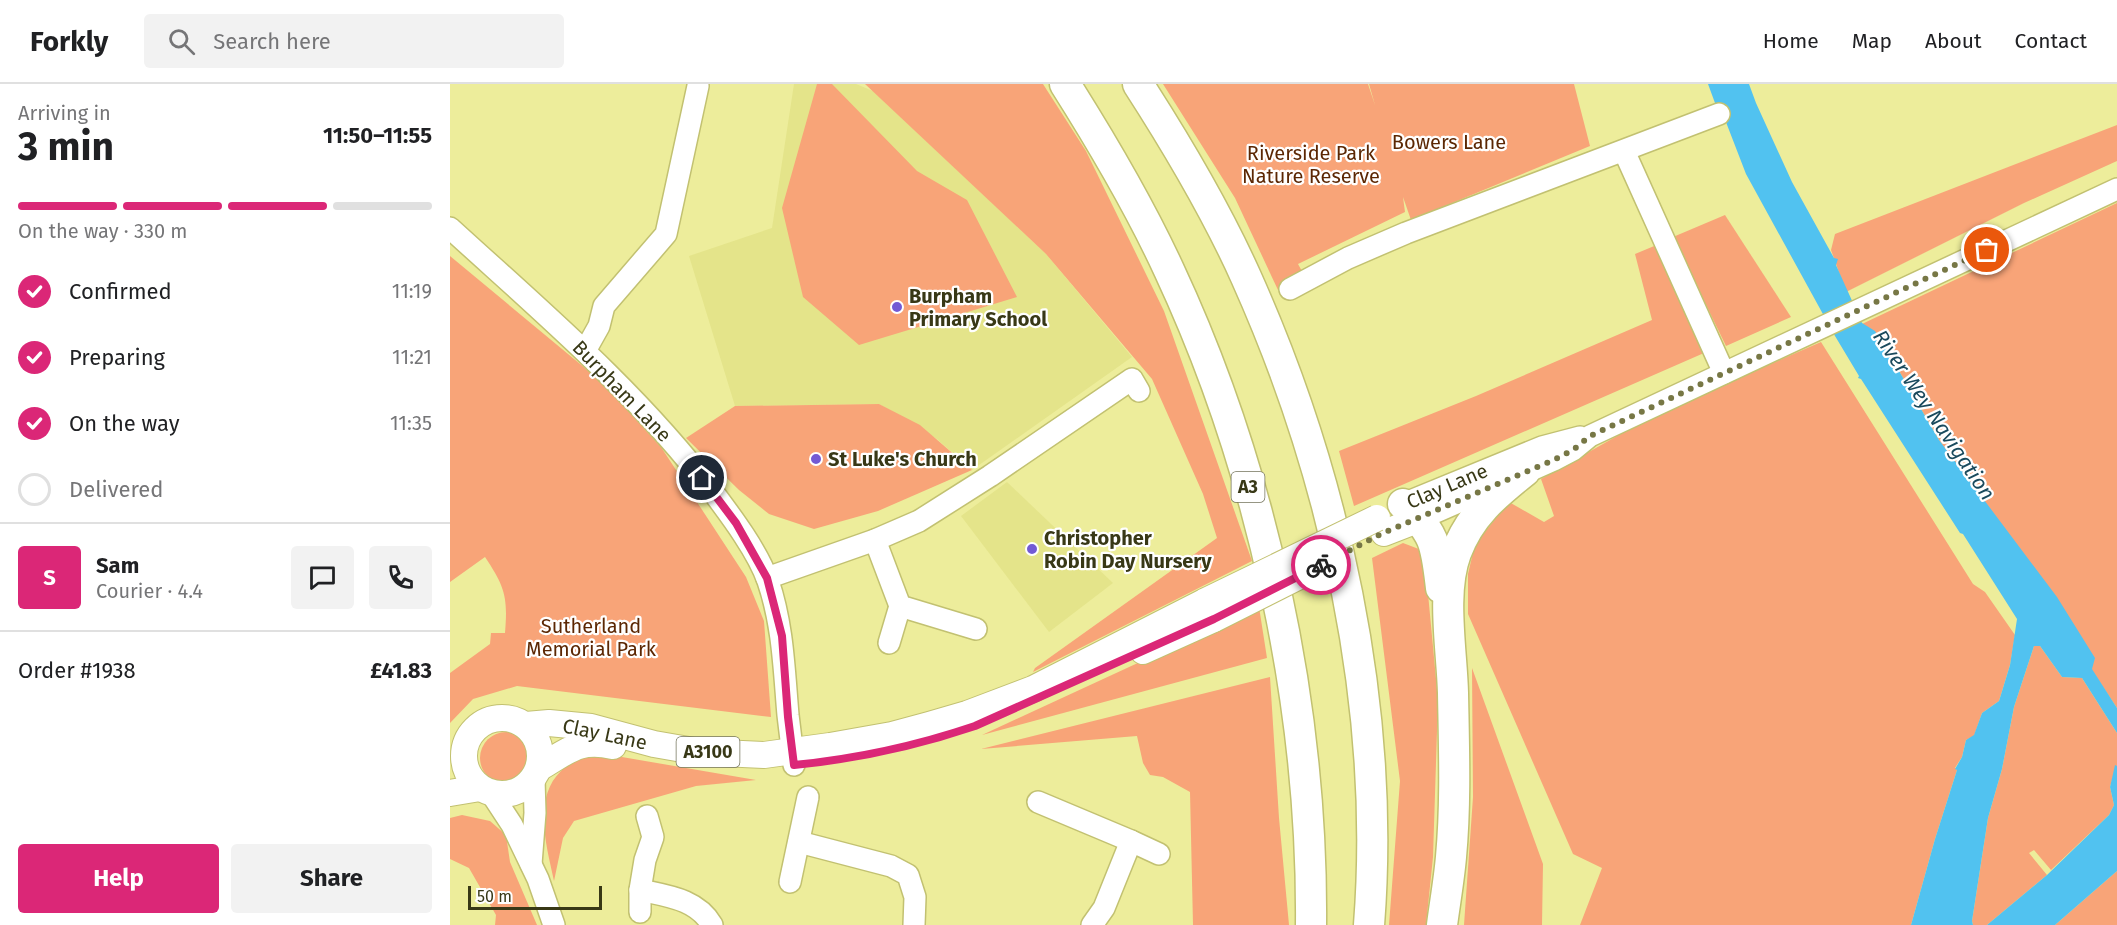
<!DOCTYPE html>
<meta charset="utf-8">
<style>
:root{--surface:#fff;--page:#f2f2f2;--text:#202124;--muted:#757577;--line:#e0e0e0;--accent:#db2777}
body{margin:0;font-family:"Fira Sans",sans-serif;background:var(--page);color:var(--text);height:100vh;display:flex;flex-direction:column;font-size:22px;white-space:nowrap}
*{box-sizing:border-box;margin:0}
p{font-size:20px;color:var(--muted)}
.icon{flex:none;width:33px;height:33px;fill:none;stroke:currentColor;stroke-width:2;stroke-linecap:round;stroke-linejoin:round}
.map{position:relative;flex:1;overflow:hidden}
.sheet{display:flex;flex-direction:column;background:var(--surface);width:450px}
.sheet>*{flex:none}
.scale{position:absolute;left:18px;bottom:15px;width:134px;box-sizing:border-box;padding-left:6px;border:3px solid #383816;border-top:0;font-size:16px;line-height:21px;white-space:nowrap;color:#383816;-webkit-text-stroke:4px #fff;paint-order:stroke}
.pin{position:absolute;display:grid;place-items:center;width:51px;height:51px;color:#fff;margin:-26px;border:3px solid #fff;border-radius:50%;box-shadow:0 2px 6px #0007}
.courier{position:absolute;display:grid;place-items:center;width:60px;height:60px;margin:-30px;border:4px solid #db2777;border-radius:50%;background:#fff;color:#222;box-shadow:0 2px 8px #0007}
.overview em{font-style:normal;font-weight:700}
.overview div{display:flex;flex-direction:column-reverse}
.overview{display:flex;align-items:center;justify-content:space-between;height:102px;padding:0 18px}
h1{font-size:39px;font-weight:700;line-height:45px}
.bar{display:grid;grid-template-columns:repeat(4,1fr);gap:9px 6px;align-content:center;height:72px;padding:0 18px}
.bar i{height:8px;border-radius:4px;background:var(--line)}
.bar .active{background:var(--accent)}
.bar p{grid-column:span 4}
.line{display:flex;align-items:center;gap:15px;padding:0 18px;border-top:2px solid var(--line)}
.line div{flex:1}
.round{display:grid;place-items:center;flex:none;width:63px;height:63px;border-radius:6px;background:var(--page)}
ol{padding:0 18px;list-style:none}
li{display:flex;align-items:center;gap:18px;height:66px}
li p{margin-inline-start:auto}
li .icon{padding:6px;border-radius:50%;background:var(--accent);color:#fff;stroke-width:4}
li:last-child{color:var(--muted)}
li i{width:33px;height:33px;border:3px solid var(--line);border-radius:50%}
.button{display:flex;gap:12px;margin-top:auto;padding:12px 18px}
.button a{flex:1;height:69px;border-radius:6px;background:var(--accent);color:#fff;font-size:24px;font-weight:700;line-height:69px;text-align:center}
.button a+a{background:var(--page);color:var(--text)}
header{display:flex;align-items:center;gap:36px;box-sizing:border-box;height:84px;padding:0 30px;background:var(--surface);border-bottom:2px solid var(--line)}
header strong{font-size:28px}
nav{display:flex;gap:33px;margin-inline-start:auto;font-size:21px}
.search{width:420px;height:54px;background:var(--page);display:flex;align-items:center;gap:15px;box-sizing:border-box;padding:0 21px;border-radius:6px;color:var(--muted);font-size:22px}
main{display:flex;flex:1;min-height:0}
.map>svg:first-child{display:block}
</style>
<header>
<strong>Forkly</strong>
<div class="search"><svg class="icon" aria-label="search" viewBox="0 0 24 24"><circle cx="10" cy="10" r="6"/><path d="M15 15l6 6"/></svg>Search here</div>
<nav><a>Home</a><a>Map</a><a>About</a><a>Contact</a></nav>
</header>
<main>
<section class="sheet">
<div class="overview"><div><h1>3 min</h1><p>Arriving in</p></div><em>11:50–11:55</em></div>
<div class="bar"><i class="active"></i><i class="active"></i><i class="active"></i><i></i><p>On the way · 330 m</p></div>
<ol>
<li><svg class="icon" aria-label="check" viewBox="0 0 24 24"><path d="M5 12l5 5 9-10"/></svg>Confirmed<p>11:19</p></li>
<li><svg class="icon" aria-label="check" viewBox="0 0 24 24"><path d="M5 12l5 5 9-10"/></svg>Preparing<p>11:21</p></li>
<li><svg class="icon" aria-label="check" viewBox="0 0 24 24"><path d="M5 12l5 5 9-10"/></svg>On the way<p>11:35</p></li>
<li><i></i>Delivered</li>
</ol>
<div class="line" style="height:108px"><b class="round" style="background:var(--accent);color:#fff">S</b><div><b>Sam</b><p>Courier · 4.4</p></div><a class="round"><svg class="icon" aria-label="chat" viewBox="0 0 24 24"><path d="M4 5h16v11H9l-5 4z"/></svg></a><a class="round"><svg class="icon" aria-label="phone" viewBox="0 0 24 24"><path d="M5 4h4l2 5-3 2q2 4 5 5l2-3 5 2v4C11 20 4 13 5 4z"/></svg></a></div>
<div class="line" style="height:78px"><div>Order #1938</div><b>£41.83</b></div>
<div class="button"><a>Help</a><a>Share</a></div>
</section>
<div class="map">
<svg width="1667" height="841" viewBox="0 0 1667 841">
<rect width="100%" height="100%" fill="#eded9b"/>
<g fill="#e4e48a">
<path d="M 344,0 L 406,0 L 423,7 L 596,170 L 682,273 L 522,386 L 487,355 L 429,320 L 285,322 L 239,172 L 322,144 Z"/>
<path d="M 557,398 L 663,499 L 599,548 L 511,432 Z"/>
</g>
<g fill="#f8a478">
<path d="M 367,0 L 382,0 L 467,87 L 517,116 L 567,213 L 409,261 L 353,213 L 332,124 Z"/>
<path d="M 415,0 L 593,0 L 636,67 L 714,227 L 802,477 L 583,588 L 585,584 L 767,454 L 753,410 L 702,295 L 596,170 Z"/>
<path d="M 713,0 L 918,0 L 925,21 L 919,0 L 1124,0 L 1140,62 L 961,136 L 953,113 L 955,128 L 848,180 L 854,191 L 828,206 L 785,114 Z"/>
<path d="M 1667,41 L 1667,77 L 1574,119 L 1396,208 L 1381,166 L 1385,150 Z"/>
<path d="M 1667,119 L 1667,624 L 1489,356 L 1445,280 L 1444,275 L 1412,240 Z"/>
<path d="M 1275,131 L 1341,233 L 1276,262 L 1223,153 Z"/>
<path d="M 1209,160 L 1254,269 L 904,422 L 889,367 L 1026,312 L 1202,236 L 1185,170 Z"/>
<path d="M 0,172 L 153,299 L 211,363 L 296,493 L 314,537 L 321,633 L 67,602 L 23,615 L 0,639 L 0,589 L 40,560 L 41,549 L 55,549 C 58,513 55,503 35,473 L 0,498 Z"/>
<path d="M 1371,258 L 1523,500 L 1535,508 L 1565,551 L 1560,581 L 1549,617 L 1532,629 L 1524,652 L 1516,656 L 1512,673 L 1505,684 L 1507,686 L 1485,755 L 1461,841 L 1130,841 L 1152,784 L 1123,770 L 1018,530 L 1018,490 L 1025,460 L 1059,418 L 1094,438 L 1104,432 L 1091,395 L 1206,330 Z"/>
<path d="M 429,320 L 470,341 L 522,386 L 428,427 L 364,445 L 319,430 L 289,406 L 236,354 L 285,322 Z"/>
<path d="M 953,459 L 974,467 L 988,616 L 983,773 L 976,841 L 939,841 L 950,697 L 922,474 Z"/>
<path d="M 809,523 L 817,574 L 532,651 Z"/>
<path d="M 1584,562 L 1590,562 L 1612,593 L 1632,594 L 1667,649 L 1667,682 L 1666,682 L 1660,703 L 1664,721 L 1659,731 L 1601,786 L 1584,766 L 1579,769 L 1597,791 L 1537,841 L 1523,841 L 1522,837 L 1538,734 L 1552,685 L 1564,623 Z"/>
<path d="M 1022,584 L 1093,780 L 1092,841 L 1014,841 L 1023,713 Z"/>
<path d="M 820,593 L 829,734 L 839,841 L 743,841 L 740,708 L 713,693 L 700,691 L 693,679 L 687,652 L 531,665 Z"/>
<circle cx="56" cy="674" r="26"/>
<path d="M 134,671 L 166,672 L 306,696 L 246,702 L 124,737 L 113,754 L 104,797 C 97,763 82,715 111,687 C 118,680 127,676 134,671 Z"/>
<path d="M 12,731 L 40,737 L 56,751 L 60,778 L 87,841 L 45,841 L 46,831 L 19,784 L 0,775 L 0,734 Z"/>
<path d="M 1667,787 L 1667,841 L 1605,841 Z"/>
</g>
<g fill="#51c2f0">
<path d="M 1258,0 L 1299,0 L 1306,19 L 1342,98 L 1384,174 L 1388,175 L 1386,181 L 1412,239 L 1425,247 L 1442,274 L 1444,274 L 1445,280 L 1489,356 L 1607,513 L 1645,574 L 1642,585 L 1667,624 L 1667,649 L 1632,594 L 1612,593 L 1590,562 L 1584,562 L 1564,623 L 1552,685 L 1538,734 L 1522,837 L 1523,841 L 1461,841 L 1485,755 L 1507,686 L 1505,685 L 1512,673 L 1516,656 L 1524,651 L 1532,629 L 1549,617 L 1560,581 L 1567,535 L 1513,450 L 1510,449 L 1411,295 L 1408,294 L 1409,292 L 1385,252 L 1296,90 L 1269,20 L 1265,19 Z"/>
<path d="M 1665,681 L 1667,682 L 1667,787 L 1605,841 L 1537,841 L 1597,791 L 1659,731 L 1664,721 L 1660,703 Z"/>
</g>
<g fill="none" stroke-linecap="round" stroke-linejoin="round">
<defs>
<g id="minor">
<path d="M 1174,67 L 1274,289"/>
<path d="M 0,144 C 92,228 187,308 263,408 C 281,432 308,468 318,497 C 333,541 334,585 338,631 C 340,648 342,664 344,681"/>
<path d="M 840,205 L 898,174 L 956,149 L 1269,30"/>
<path d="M 135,267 L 149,242 L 154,222 L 216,150 L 248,2"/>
<path d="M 953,420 L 1092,363 L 1130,353"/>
<path d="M 970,435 L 1104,376 L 1123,366 L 1140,352 L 1667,105"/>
<path d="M 425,456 L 450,522 L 526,545"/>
<path d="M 317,494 L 425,456 L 469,437 L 540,392 L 682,295 L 689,307"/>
<path d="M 439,559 L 450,522"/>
<path d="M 41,709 L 62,741 L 88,795 L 104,841"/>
<path d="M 588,718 L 681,757"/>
<path d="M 349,758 L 441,782 L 458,791 L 465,813 L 464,841"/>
<path d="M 81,780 L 85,729 L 84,695"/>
<path d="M 340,798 L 358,713"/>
<path d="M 190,806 C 217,812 247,815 262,841"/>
<path d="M 190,828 L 190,806 L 195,776 L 203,753 L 197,732"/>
<path d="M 642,841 L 654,824 L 681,757 L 709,770"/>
</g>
<g id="major">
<path d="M 934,449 L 970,435"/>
<path d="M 693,567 L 764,535"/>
<circle cx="52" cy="672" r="38"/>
<path d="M 76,641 L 99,639 L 141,643 L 204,660 L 250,668 L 314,671 L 380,662 L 442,651 L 479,641 L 517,630 L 583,605 L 756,517"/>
<path d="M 89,684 C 118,667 129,654 163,662"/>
<path d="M 0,709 L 30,704"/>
</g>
<g id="highway">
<path d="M 615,0 C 653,60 689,121 719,186 C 812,385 863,622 861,841"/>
<path d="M 688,0 C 728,62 766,126 796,193 C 885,391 936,624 919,841"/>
<path d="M 953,420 C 986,449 986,462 991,504"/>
<path d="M 992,841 C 995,818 999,796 1001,773 C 1006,719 1004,664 1003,609 C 1002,567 991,509 1006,469 C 1020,431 1045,411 1075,387"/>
</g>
</defs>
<use href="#minor" stroke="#c2c171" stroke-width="24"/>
<use href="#major" stroke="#c2c171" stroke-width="28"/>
<use href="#highway" stroke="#c2c171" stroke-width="33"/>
<use href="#minor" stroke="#fff" stroke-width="21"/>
<use href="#major" stroke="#fff" stroke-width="26"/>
<use href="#highway" stroke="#fff" stroke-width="30"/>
<defs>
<g id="major-bridge">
<path d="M 756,517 L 927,434"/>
<path d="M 764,535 L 885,474"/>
</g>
</defs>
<use href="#major-bridge" stroke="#c2c171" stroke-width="28" stroke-linecap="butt"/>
<use href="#major-bridge" stroke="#fff" stroke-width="26"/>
</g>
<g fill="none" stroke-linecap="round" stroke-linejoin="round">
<path stroke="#777745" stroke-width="6" stroke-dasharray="0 10.8" d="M 871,481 L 933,449 L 1104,376 L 1123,366 L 1140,352 L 1537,166"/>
<path stroke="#db2777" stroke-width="8" d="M 252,394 L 286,439 L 317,494 L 332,552 L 338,633 L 344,681 C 406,675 466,662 525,642 L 764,535 L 871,481"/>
</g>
<g fill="#735ad4" stroke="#fff" stroke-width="2">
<circle cx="447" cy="223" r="6"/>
<circle cx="366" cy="375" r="6"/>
<circle cx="582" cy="465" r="6"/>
</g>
<g text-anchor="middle" stroke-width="4.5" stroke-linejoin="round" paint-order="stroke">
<g fill="#fff" stroke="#74745c" stroke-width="1.5">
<rect x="781.5" y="388" width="33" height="30" rx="4.5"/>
<rect x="226.5" y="653" width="63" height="30" rx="4.5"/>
</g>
<g font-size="18" font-weight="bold" fill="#383816">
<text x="798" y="409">A3</text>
<text x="258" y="674">A3100</text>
</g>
<g font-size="20" fill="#5c2703" stroke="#fff">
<text x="999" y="65">Bowers Lane</text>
<text x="861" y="76">Riverside Park<tspan x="861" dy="23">Nature Reserve</tspan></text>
<text x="141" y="549">Sutherland<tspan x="141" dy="23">Memorial Park</tspan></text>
</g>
<g font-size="20" font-weight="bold" fill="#383816" stroke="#fff" text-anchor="start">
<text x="459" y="219">Burpham<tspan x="459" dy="23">Primary School</tspan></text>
<text x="378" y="382">St Luke's Church</text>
<text x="594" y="461">Christopher<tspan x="594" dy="23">Robin Day Nursery</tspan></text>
</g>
<g font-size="20" fill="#383816" stroke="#fff">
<text transform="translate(172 307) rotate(46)" y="7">Burpham Lane</text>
<text transform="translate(997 402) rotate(-23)" y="7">Clay Lane</text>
<text transform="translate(155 650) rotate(12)" y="7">Clay Lane</text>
</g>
<g font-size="21" font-style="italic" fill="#1a4a5d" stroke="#fff">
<text transform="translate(1484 331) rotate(56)" y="7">River Wey Navigation</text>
</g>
</g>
</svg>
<div class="scale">50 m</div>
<div class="pin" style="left:1537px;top:166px;background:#ea580c"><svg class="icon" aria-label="bag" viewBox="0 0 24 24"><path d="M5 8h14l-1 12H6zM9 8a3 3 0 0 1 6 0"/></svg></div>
<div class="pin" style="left:252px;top:394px;background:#1f2937"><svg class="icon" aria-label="home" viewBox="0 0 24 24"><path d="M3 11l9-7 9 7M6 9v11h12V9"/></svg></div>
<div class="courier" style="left:871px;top:481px"><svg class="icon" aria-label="bike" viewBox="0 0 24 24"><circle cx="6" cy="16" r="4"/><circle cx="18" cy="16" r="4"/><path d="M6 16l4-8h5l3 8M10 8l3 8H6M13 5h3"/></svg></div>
</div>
</main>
